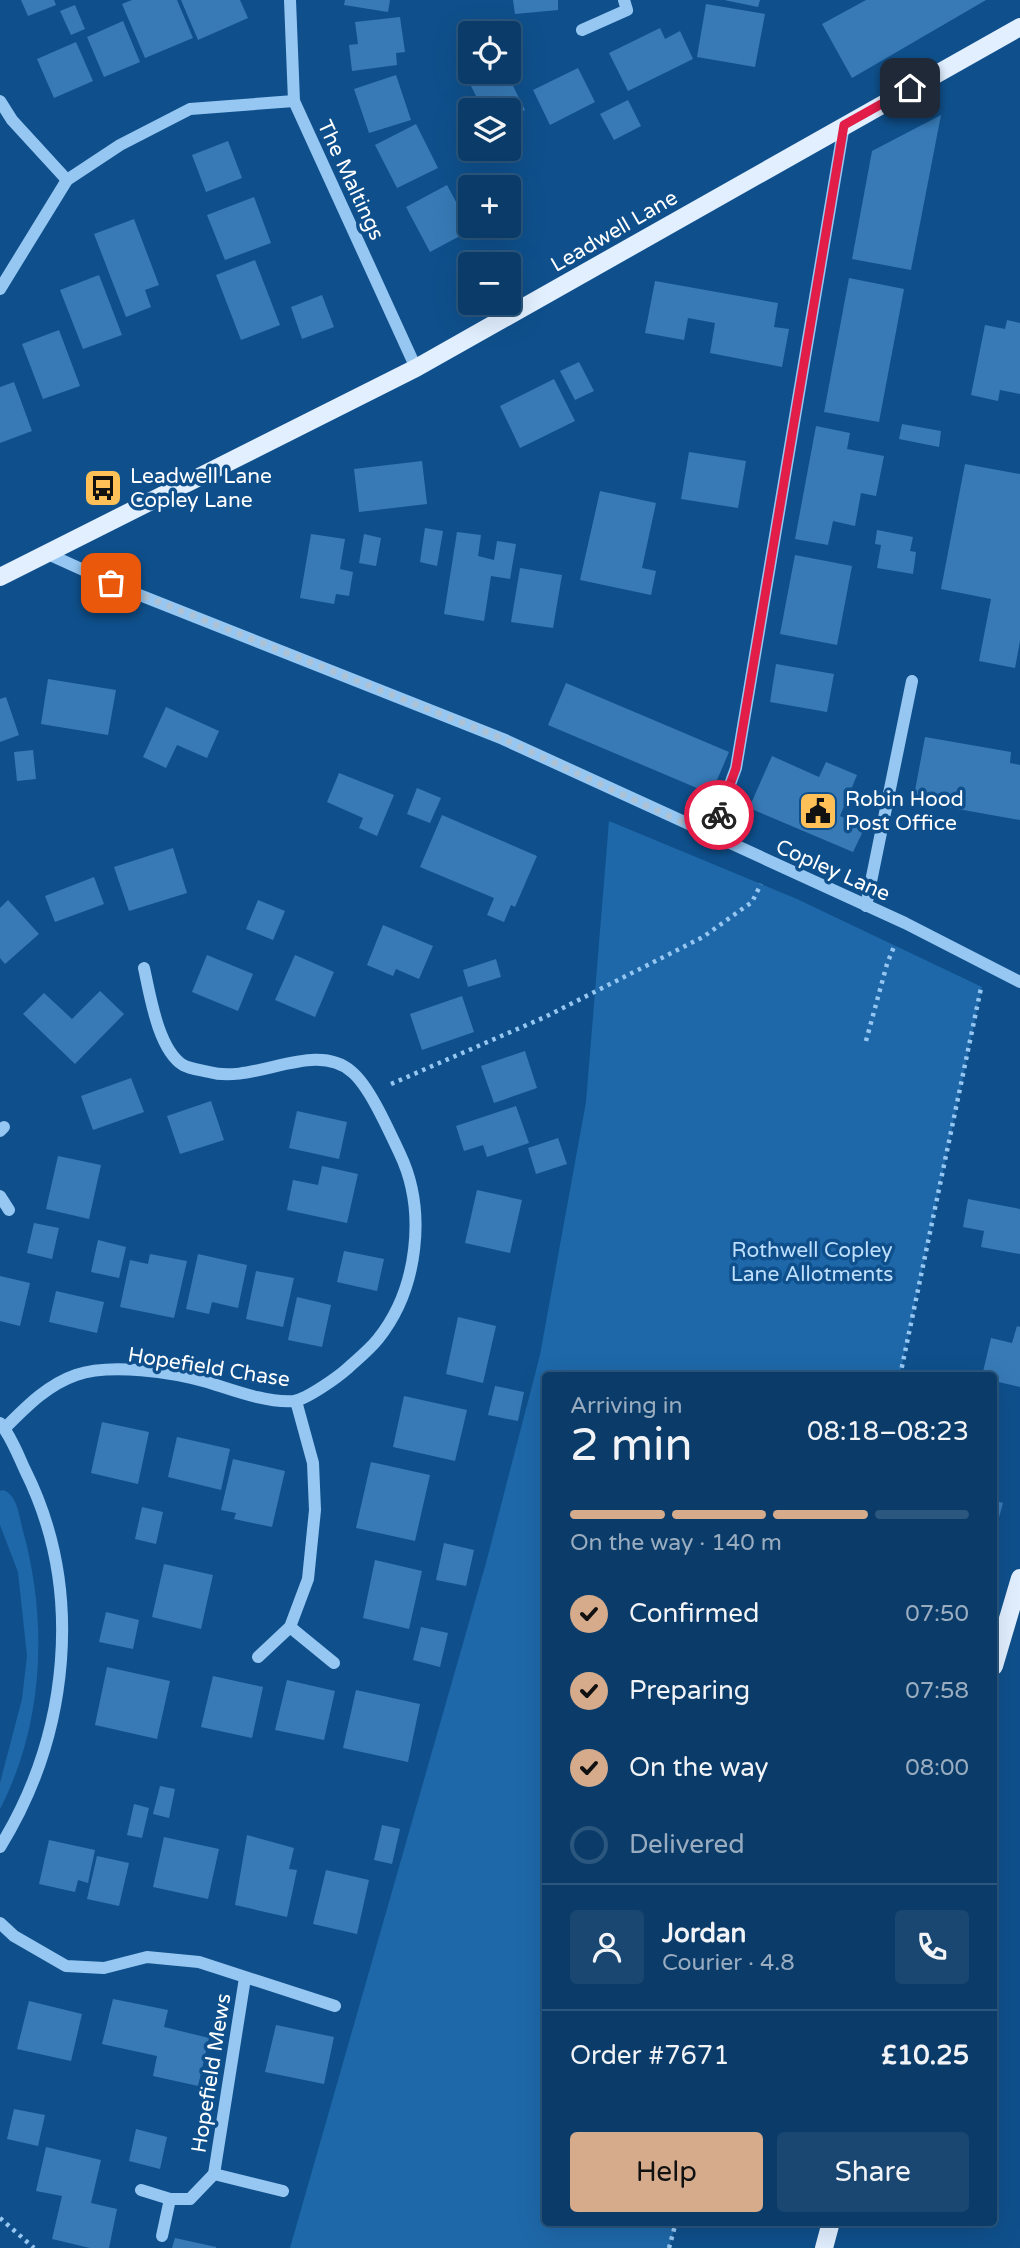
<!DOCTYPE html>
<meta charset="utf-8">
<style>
:root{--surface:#0b3c69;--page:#194771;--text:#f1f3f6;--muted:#9aadc0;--line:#2b567d;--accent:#d6ab8b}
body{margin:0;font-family:"Varela Round",sans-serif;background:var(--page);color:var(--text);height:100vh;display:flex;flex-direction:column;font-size:26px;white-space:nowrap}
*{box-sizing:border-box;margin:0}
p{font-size:23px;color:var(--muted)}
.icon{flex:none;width:38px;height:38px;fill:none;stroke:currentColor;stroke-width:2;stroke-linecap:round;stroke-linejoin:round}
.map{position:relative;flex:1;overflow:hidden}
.drawer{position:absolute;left:542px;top:1372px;width:455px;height:854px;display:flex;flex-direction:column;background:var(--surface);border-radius:7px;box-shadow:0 7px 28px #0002,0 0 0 2px var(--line)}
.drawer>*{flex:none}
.fabs{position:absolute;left:458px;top:21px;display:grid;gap:14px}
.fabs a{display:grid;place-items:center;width:63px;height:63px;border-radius:7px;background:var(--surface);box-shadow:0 7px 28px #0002,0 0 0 2px var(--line);font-size:35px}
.pin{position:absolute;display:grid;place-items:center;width:60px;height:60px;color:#fff;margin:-30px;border-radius:14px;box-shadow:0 4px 10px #0006}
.courier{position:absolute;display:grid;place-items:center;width:70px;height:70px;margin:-35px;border:5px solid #e11d48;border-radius:50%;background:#fff;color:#222;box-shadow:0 2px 9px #0007}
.summary em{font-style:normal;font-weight:600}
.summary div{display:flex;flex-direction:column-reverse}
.summary{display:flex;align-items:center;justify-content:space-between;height:119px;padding:0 28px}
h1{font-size:46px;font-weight:600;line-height:52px}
.bar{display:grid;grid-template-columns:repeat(4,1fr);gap:10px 7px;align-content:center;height:84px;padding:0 28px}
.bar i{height:9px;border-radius:5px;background:var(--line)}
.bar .active{background:var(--accent)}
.bar p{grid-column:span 4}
.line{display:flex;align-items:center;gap:18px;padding:0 28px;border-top:2px solid var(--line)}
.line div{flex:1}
.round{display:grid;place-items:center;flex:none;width:74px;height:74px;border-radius:7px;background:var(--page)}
ol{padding:0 28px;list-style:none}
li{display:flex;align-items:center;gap:21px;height:77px}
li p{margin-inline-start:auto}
li .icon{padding:7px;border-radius:50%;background:var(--accent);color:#111;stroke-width:4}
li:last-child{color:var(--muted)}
li i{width:38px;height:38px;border:4px solid var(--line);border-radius:50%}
.cta{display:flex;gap:14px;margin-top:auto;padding:14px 28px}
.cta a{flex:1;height:80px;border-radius:7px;background:var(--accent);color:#111;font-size:28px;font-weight:600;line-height:80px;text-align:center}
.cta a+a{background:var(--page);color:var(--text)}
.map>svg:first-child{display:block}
</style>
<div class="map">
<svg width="1020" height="2248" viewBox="0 0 1020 2248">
<rect width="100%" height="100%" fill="#0f508c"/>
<g fill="#1e68a9">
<path d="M 609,821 L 797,899 L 982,987 L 900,1375 L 546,1376 L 546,2222 L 676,2223 L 669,2248 L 290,2248 L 486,1563 L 540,1355 L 586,1102 Z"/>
<path d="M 3,1490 C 18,1495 19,1517 23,1531 C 48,1621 44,1724 0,1809 L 0,1783 L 22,1699 L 27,1656 L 18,1572 L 0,1525 L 0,1491 Z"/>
</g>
<g fill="#377ab6">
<path d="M 21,0 L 54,0 L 56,5 L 28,16 Z"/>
<path d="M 132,0 L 177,0 L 193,38 L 145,58 L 122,4 Z"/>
<path d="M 181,0 L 240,0 L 248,18 L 198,40 Z"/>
<path d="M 345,0 L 390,0 L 388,12 L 344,5 Z"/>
<path d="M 513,0 L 558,0 L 558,10 L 515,14 Z"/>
<path d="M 724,0 L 760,0 L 758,7 Z"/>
<path d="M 866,0 L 986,0 L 852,78 L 822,24 Z"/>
<path d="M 706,4 L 765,14 L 755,67 L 697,57 Z"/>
<path d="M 75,5 L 85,29 L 71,35 L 60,11 Z"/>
<path d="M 400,17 L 405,52 L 396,53 L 397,65 L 352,71 L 349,45 L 358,44 L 355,22 Z"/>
<path d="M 123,21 L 140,62 L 104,77 L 87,37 Z"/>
<path d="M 660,28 L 665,39 L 680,31 L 693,59 L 628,91 L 609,53 Z"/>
<path d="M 76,42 L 93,81 L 54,98 L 37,59 Z"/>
<path d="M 578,68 L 595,102 L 550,125 L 533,90 Z"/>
<path d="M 478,72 L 506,72 L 525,110 L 509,118 L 509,110 L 483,110 L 467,78 Z"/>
<path d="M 396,75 L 411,120 L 369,133 L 354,89 Z"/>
<path d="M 628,100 L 641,126 L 614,140 L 600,114 Z"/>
<path d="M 941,115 L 911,270 L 852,259 L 872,151 Z"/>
<path d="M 416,124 L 438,168 L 397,188 L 375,145 Z"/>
<path d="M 228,141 L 242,178 L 206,192 L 192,155 Z"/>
<path d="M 447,185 L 471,230 L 430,252 L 406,207 Z"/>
<path d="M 254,197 L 271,243 L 225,260 L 207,215 Z"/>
<path d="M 134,219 L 159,285 L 145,290 L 151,307 L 126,317 L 94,234 Z"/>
<path d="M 255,260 L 280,325 L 241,340 L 216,275 Z"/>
<path d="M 99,275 L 122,335 L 83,349 L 60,290 Z"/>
<path d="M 849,278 L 904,289 L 879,422 L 824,412 Z"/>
<path d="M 655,281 L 778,303 L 774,327 L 789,329 L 782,367 L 710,353 L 715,323 L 688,318 L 684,340 L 645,333 Z"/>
<path d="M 322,295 L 334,327 L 302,339 L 291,307 Z"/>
<path d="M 1007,320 L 1020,323 L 1020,394 L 1000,390 L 998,401 L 971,395 L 985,325 L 1005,329 Z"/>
<path d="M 59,330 L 80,386 L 43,399 L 22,344 Z"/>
<path d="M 579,362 L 594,391 L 575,400 L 560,371 Z"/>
<path d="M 554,379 L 575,421 L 520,448 L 500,406 Z"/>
<path d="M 14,382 L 32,431 L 0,443 L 0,387 Z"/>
<path d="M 902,424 L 941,431 L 939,447 L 899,439 Z"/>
<path d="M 816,426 L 850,433 L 847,449 L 884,456 L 876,496 L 861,493 L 855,526 L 833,521 L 828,545 L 795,539 Z"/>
<path d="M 689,452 L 746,461 L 738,508 L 681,499 Z"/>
<path d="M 422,461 L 427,504 L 359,512 L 354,469 Z"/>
<path d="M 965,464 L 1020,474 L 1020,641 L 1015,668 L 979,661 L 991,599 L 941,589 Z"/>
<path d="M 600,491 L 656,503 L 642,568 L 656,571 L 651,595 L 580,580 Z"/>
<path d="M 425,528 L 443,531 L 437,566 L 420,562 Z"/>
<path d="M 877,530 L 913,537 L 910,551 L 916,552 L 913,574 L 877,568 L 881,545 L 875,544 Z"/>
<path d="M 457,532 L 481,535 L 478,556 L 494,560 L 497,541 L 516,544 L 510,579 L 491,576 L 484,621 L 444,614 Z"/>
<path d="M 311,534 L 345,539 L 340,569 L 353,572 L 349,596 L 336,594 L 334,604 L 300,598 Z"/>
<path d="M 364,534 L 381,538 L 376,566 L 359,563 Z"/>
<path d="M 795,555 L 852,566 L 837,645 L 780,634 Z"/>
<path d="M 520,568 L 562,575 L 553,628 L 511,622 Z"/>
<path d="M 776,664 L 834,674 L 827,712 L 770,702 Z"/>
<path d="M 48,679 L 116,690 L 108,735 L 41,724 Z"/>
<path d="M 566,683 L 729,752 L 711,794 L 548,725 Z"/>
<path d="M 6,697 L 19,735 L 0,742 L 0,699 Z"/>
<path d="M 166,707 L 219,731 L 207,758 L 177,745 L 166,768 L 143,757 Z"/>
<path d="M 925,737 L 1011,752 L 1010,763 L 1020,765 L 1020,820 L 913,801 Z"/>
<path d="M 33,750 L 36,779 L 17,781 L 14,752 Z"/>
<path d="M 772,756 L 819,777 L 826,762 L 857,775 L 840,816 L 865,827 L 853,852 L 749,808 Z"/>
<path d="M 339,773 L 394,795 L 377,836 L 359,828 L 363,818 L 327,802 Z"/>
<path d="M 417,788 L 441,798 L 430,823 L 407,814 Z"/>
<path d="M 442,815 L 537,856 L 515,907 L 511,905 L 504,922 L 487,915 L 494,898 L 420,867 Z"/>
<path d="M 173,848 L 187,893 L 129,911 L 114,867 Z"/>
<path d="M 94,877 L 104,904 L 55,922 L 45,896 Z"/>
<path d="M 8,900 L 39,934 L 5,964 L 0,958 L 0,908 Z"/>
<path d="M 258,900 L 285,911 L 273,940 L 246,929 Z"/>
<path d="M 383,925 L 433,946 L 419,979 L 396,969 L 393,976 L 367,965 Z"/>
<path d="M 207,955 L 253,974 L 238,1011 L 192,992 Z"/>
<path d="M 295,955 L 334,972 L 315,1017 L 275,1000 Z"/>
<path d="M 496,959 L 501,977 L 468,987 L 463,970 Z"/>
<path d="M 100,991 L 124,1014 L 75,1064 L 23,1014 L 44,993 L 72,1019 Z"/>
<path d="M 462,996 L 474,1032 L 422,1050 L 410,1014 Z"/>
<path d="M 525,1051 L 537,1088 L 494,1103 L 481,1066 Z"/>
<path d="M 131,1078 L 144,1112 L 93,1130 L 81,1096 Z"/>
<path d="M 211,1101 L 224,1140 L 180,1154 L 167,1116 Z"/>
<path d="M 516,1106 L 529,1143 L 487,1157 L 483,1145 L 464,1151 L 456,1126 Z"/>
<path d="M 297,1111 L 347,1122 L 339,1159 L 289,1148 Z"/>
<path d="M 558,1138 L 567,1164 L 536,1174 L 528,1148 Z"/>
<path d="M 58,1156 L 101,1165 L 89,1219 L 46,1209 Z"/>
<path d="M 322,1166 L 358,1174 L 347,1223 L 287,1210 L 293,1180 L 318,1185 Z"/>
<path d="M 477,1190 L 522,1200 L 510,1253 L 465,1243 Z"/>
<path d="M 968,1199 L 1020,1209 L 1020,1254 L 981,1247 L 984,1231 L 963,1227 Z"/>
<path d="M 34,1223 L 59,1228 L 52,1259 L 27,1253 Z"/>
<path d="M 98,1240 L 126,1247 L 119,1278 L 91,1272 Z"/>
<path d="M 344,1251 L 384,1259 L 377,1291 L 337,1282 Z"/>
<path d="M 150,1254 L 187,1261 L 174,1318 L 120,1307 L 130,1260 L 148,1264 Z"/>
<path d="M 198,1254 L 247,1265 L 238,1308 L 212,1302 L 209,1314 L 186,1309 Z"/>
<path d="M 256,1271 L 294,1278 L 283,1327 L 246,1319 Z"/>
<path d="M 0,1276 L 30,1283 L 20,1326 L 0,1321 Z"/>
<path d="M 56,1291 L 104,1302 L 97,1333 L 49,1322 Z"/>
<path d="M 297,1297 L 331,1305 L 322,1347 L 288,1340 Z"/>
<path d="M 458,1317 L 496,1326 L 483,1383 L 446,1374 Z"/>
<path d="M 1017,1326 L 1020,1327 L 1020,1387 L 994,1381 L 994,1376 L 982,1376 L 991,1338 L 1012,1343 Z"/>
<path d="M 495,1386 L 524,1392 L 518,1421 L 488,1415 Z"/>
<path d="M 404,1396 L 467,1410 L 455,1461 L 393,1447 Z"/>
<path d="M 102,1422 L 149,1432 L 138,1484 L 91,1473 Z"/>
<path d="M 177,1437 L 230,1449 L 221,1490 L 168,1477 Z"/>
<path d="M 233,1459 L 285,1471 L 272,1527 L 234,1519 L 236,1513 L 221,1510 Z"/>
<path d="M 371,1462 L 430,1475 L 415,1541 L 356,1528 Z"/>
<path d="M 994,1500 L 1003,1503 L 998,1521 L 994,1520 Z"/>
<path d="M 142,1507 L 163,1512 L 156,1544 L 135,1539 Z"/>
<path d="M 444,1543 L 474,1550 L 466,1586 L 436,1580 Z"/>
<path d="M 375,1560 L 422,1571 L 409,1629 L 363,1618 Z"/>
<path d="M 164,1564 L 213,1575 L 201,1629 L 152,1617 Z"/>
<path d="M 106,1612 L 139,1620 L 133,1649 L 99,1642 Z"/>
<path d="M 421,1627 L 448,1633 L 440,1667 L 413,1660 Z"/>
<path d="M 107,1667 L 170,1681 L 157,1739 L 95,1725 Z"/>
<path d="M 213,1676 L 263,1687 L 252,1738 L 201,1727 Z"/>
<path d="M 287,1680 L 335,1691 L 324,1740 L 275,1730 Z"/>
<path d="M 356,1690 L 420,1704 L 408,1762 L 343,1748 Z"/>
<path d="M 160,1786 L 175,1789 L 169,1818 L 153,1814 Z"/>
<path d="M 134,1804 L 149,1808 L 142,1838 L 127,1835 Z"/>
<path d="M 382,1825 L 400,1829 L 392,1864 L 374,1860 Z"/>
<path d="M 247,1835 L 294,1848 L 289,1869 L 297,1870 L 287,1917 L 235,1905 Z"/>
<path d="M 164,1837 L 219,1849 L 208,1899 L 153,1887 Z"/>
<path d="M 49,1840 L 95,1850 L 88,1883 L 78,1880 L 75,1892 L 39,1884 Z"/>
<path d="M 97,1856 L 129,1863 L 119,1906 L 87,1899 Z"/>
<path d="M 326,1870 L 369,1880 L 357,1934 L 313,1924 Z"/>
<path d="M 113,1999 L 168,2010 L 164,2027 L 209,2038 L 198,2086 L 153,2076 L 157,2056 L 102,2044 Z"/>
<path d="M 29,2001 L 82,2014 L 71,2061 L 17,2049 Z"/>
<path d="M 276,2025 L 334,2037 L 324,2084 L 265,2072 Z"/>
<path d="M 14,2109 L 45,2115 L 38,2146 L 7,2139 Z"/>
<path d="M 136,2129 L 167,2137 L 160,2169 L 129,2161 Z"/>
<path d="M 46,2147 L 101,2160 L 91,2203 L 117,2209 L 109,2248 L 90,2248 L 52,2239 L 62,2196 L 36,2191 Z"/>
<path d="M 175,2238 L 216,2247 L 216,2248 L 172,2248 Z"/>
</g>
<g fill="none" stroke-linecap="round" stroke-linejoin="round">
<g stroke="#96c7f2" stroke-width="4.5" stroke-dasharray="3.5 5" stroke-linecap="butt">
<path d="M 866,1041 L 887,964 L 895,944"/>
<path d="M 391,1084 L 545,1017 L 703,937 L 752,902 L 761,884"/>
<path d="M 900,1376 L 981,988"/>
<path d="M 0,2218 L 34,2248"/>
<path d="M 669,2248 L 676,2222"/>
</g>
<g stroke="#96c7f2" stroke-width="12">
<path d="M 290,0 L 294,101 L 416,368"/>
<path d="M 582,30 L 627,10 L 624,0"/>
<path d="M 0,101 L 12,120 L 67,180"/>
<path d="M 0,289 L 67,180 L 120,145 L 190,109 L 294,101"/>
<path d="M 48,554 L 132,592 L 503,739 L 905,923 L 1020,982"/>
<path d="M 711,836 L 736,768 L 844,125"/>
<path d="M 866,906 L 912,681"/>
<path d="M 0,1131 L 4,1127"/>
<path d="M 0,1196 L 9,1210"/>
<path d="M 5,1428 C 26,1407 47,1385 76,1375 C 110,1363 172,1372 207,1382 C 233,1390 266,1403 294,1401 C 307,1399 338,1377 348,1368 C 358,1359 370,1349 378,1339 C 418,1289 427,1211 400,1154 C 389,1131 370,1087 352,1072 C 315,1039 253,1085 209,1072 C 201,1070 190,1069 183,1065 C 158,1049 150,995 144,968"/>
<path d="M 290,1627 L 334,1663"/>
<path d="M 258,1657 L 290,1627 L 308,1579 L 315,1510 L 313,1463 L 296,1401"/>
<path d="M 0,1847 C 69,1735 85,1590 25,1470 C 18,1455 11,1436 0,1423"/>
<path d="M 0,1923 L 14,1936 L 66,1966 L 104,1968 L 147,1957 L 199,1962 L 335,2006"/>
<path d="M 214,2174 L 245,1978"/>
<path d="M 141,2190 L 170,2199 L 190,2199 L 214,2174 L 283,2191"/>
<path d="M 162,2236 L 170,2199"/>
</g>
<g stroke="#e1efff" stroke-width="18">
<path d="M 0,577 L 416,368 L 1020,27"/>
<path d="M 994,1666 L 1020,1578"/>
<path d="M 824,2248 L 831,2222"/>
</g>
</g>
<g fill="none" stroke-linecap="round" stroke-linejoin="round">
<path stroke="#abc2d7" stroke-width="7" stroke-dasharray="0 12.6" d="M 111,583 L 503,739 L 712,836 L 719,815"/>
<path stroke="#e11d48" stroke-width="9" d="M 719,815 L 736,768 L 844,125 L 910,88"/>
</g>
<defs>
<symbol id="bus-square" viewBox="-11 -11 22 22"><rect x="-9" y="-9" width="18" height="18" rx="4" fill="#ffc157" stroke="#0f508c"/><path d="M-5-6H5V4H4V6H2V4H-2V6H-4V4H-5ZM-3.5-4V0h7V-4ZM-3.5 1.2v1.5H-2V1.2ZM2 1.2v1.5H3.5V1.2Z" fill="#111"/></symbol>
<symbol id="civic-square" viewBox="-11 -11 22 22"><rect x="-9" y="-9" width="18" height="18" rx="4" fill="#ffc157" stroke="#0f508c"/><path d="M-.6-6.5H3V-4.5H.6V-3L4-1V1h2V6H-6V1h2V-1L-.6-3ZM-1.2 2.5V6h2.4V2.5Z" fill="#111"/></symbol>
</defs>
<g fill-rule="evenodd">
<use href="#bus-square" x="81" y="466" width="44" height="44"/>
<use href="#civic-square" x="796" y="789" width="44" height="44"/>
</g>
<g text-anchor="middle" stroke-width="7" stroke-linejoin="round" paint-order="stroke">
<g font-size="21" fill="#fff" stroke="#0f508c">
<text transform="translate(351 180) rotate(65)" y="7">The Maltings</text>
<text transform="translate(614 231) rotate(-30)" y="7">Leadwell Lane</text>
<text transform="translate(833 870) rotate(24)" y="7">Copley Lane</text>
<text transform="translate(209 1367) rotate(9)" y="7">Hopefield Chase</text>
<text transform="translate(211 2073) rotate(-81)" y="7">Hopefield Mews</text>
</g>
<g font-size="21" fill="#fff" stroke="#0f508c" text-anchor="start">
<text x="130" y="483">Leadwell Lane<tspan x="130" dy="24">Copley Lane</tspan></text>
<text x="845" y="806">Robin Hood<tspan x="845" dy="24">Post Office</tspan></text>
</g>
<g font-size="21" fill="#bddffd" stroke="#0f508c">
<text x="812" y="1257">Rothwell Copley<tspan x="812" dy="24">Lane Allotments</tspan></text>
</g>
</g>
</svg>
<div class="fabs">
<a><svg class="icon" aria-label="locate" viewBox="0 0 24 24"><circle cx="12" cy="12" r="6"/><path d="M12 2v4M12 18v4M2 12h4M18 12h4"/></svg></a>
<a><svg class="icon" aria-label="layers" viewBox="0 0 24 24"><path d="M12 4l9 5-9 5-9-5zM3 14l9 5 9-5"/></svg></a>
<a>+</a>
<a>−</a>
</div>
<div class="pin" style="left:111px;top:583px;background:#ea580c"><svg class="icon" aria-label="bag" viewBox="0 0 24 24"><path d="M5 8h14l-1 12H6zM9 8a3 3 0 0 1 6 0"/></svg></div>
<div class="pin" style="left:910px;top:88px;background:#1f2937"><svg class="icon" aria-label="home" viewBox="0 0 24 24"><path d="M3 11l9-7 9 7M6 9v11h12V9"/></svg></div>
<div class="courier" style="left:719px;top:815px"><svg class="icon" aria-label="bike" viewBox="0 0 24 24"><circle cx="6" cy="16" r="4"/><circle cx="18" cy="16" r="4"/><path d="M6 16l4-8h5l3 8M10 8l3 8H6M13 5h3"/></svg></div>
<section class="drawer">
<div class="summary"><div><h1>2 min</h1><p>Arriving in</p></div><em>08:18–08:23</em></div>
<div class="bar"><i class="active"></i><i class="active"></i><i class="active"></i><i></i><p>On the way · 140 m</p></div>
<ol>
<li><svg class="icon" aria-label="check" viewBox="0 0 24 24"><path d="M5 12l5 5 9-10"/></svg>Confirmed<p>07:50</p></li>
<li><svg class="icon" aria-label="check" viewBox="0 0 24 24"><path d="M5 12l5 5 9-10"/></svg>Preparing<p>07:58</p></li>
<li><svg class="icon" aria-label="check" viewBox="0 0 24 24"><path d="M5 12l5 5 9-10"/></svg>On the way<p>08:00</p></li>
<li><i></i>Delivered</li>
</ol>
<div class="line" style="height:126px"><a class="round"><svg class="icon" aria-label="person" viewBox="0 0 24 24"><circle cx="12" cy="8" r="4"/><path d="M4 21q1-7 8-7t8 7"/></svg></a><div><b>Jordan</b><p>Courier · 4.8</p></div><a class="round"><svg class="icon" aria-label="phone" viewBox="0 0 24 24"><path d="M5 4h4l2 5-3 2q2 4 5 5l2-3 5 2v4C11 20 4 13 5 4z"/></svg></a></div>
<div class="line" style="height:91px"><div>Order #7671</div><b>£10.25</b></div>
<div class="cta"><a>Help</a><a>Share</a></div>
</section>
</div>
